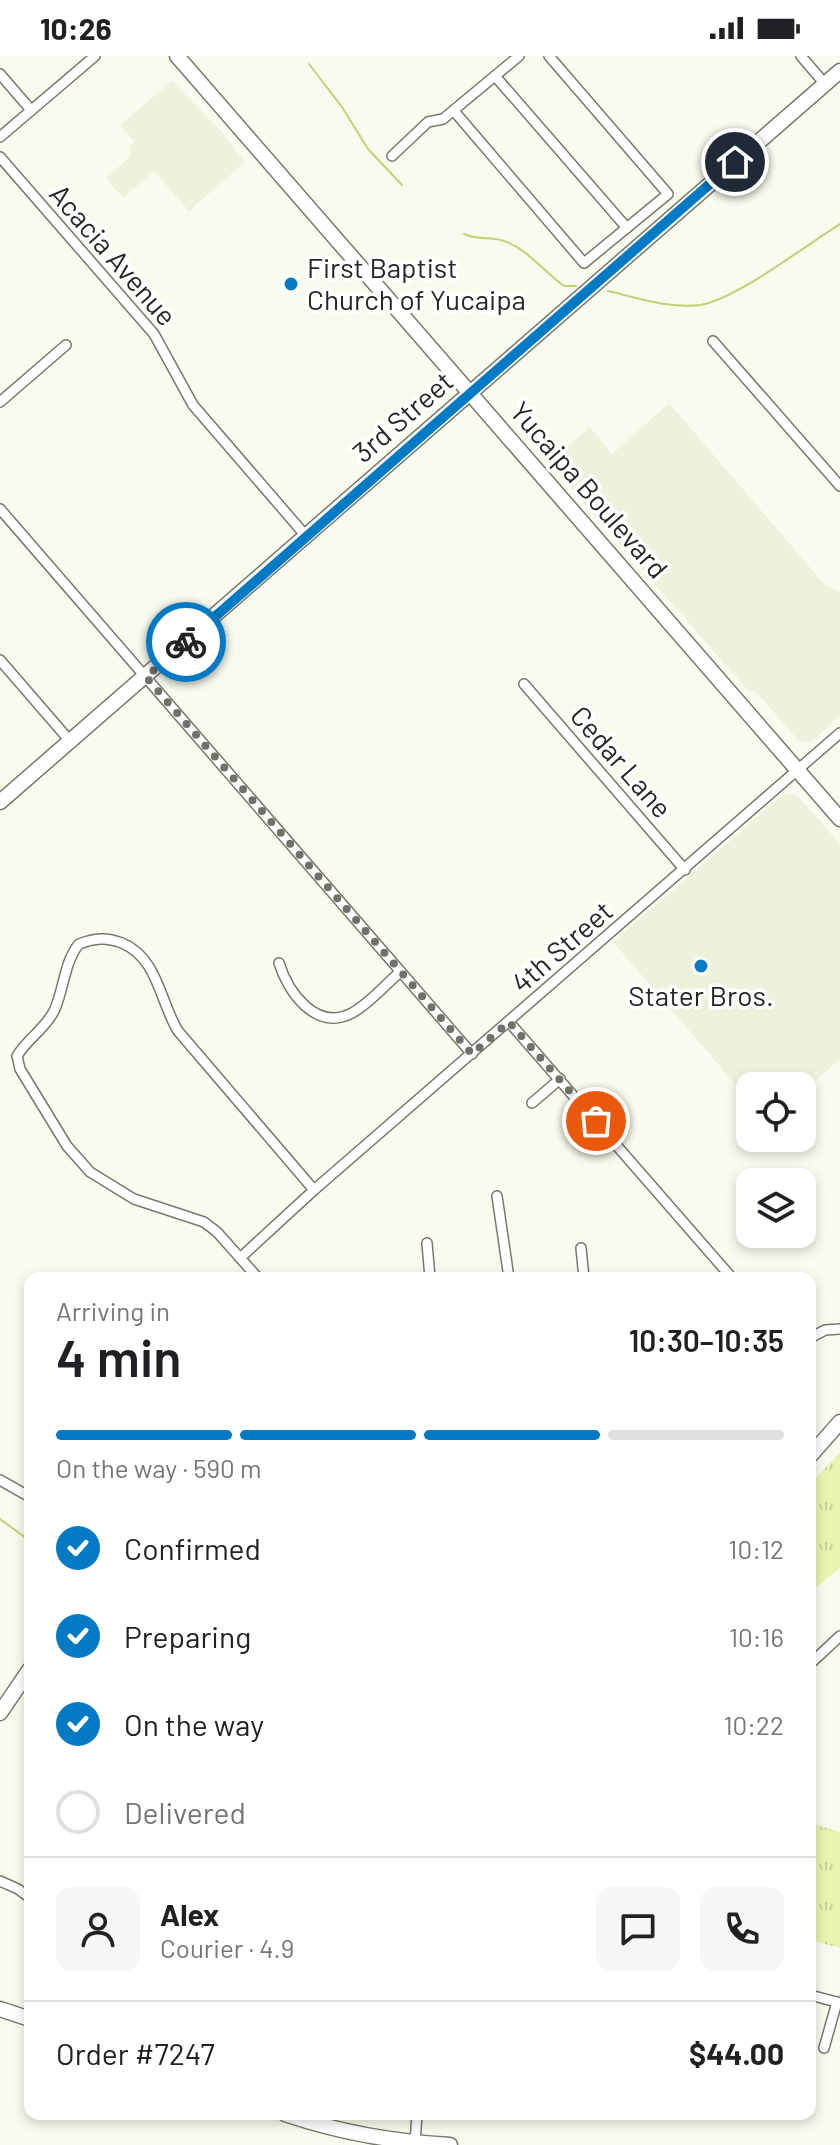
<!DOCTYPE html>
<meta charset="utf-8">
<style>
:root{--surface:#fff;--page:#f6f6f6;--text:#202124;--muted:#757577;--line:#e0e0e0;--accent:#037ac3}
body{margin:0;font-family:Barlow,sans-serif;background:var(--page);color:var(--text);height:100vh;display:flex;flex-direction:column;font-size:30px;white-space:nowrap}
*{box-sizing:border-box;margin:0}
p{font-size:26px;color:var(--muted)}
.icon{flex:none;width:44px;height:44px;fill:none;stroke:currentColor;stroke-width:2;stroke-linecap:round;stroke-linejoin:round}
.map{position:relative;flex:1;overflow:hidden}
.side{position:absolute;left:24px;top:1216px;width:792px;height:848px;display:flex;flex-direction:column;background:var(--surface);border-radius:16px;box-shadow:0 4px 12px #0003}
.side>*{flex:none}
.controls{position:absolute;left:736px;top:1016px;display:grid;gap:16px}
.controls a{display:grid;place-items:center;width:80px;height:80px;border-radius:16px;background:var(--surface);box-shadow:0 4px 12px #0003;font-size:40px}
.pin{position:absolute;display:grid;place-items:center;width:68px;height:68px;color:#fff;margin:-34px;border:4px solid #fff;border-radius:50%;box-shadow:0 2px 8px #0007}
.courier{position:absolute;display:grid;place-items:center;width:80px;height:80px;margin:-40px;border:6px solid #037ac3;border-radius:50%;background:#fff;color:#222;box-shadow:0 2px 10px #0007}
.head em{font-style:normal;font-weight:600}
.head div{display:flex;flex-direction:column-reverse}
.head{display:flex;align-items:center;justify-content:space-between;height:136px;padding:0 32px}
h1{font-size:52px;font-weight:600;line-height:60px}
.bar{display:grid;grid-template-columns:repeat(4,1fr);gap:12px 8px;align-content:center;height:96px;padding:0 32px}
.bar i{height:10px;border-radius:6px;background:var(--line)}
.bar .selected{background:var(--accent)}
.bar p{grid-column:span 4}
.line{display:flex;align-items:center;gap:20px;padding:0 32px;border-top:2px solid var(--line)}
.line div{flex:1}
.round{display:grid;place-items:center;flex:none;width:84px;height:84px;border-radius:16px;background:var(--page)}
ol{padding:0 32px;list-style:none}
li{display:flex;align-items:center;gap:24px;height:88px}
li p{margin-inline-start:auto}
li .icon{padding:8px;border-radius:50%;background:var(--accent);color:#fff;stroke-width:4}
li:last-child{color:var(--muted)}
li i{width:44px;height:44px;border:4px solid var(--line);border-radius:50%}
.status{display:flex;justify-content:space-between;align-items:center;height:56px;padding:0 40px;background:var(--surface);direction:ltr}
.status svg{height:22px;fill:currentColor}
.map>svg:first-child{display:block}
</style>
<div class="status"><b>10:26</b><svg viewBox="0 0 49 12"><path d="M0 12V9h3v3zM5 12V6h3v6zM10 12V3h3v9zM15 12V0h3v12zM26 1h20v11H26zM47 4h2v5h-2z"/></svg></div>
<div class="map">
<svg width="840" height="2089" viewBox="0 0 840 2089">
<defs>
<pattern id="grass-tufts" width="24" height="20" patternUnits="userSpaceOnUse" patternTransform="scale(2)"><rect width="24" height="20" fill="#e7f5b0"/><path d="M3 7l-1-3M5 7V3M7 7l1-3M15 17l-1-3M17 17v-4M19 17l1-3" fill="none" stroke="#c6d297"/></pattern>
</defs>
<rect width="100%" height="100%" fill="#f8fcee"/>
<g fill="#edf2dc">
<path d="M 172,25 L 219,73 L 245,106 L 189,155 L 154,115 L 123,142 L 106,122 L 131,100 L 129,92 L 134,85 L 120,69 Z"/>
<path d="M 669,347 L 824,528 L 840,536 L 840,660 L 810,687 L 799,685 L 756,636 L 747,633 L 548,406 L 590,371 L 612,398 Z"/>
<path d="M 784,738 L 797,739 L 840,788 L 840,1003 L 802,1037 L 802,1030 L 750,1030 L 750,1045 L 613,886 Z"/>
</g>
<g fill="url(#grass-tufts)">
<path d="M 840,1396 L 840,1512 L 810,1536 L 810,1428 Z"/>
<path d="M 810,1767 L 840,1776 L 840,1892 L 810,1884 Z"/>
</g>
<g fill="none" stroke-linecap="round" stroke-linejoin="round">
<g stroke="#c1d177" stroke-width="2">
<path d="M 309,8 L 342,51 L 368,93 L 402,129"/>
<path d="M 464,178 C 477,184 488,181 501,184 C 526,191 544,216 564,230 L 576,230"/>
<path d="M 608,235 C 638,242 669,253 700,249 C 737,243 806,189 840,168"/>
<path d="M 0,1463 L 30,1485"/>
</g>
<defs>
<g id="street">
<path d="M 801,0 L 825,28"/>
<path d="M 0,18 L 31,54"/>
<path d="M 495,20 L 627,172"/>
<path d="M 454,55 L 584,207 L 668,138 L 549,0"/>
<path d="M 0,81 L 95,0"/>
<path d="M 392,100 L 428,66 L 443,63 L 519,0"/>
<path d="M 0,101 L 154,278 L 193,349 L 306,480"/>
<path d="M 713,285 L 840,430"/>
<path d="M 0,346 L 66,289"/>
<path d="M 0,453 L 472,998"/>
<path d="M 0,604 L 70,685"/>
<path d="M 524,628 L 685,814"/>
<path d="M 279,907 C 288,936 316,976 352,957 C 369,948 385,929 400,916"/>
<path d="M 509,966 L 732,1222"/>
<path d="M 532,1047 L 560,1023"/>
<path d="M 497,1140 L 509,1222"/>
<path d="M 427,1187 L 430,1222"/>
<path d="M 581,1192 L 584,1222"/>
<path d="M 240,1202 L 314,1134 L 840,677"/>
<path d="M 258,1222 L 217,1176 L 204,1166 L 134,1143 L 90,1116 L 67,1090 L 20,1013 L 17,1000 C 27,983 45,973 54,955 C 64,934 64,906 79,888 C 95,882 106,881 122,887 C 158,902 160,946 178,975 L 314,1134"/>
<path d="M 810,1282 L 825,1274 L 840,1273"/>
<path d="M 0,1424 L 30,1441"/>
<path d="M 810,1608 L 840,1580"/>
<path d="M 0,1825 L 18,1833 L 30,1842"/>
<path d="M 810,1939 L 840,1947"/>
<path d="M 824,1992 L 837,1946"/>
<path d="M 415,2087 L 417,2058"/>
</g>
<g id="secondary">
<path d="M 177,0 L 840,763"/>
<path d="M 0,746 L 840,15"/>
<path d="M 810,1400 L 840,1366"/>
<path d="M 0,1657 L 30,1613"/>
<path d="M 0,1953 L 30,1963"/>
<path d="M 285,2058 C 338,2076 394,2086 450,2089"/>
</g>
</defs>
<use href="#street" stroke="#76796d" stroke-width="12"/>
<use href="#secondary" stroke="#76796d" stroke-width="17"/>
<use href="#street" stroke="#fff" stroke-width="9"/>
<use href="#secondary" stroke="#fff" stroke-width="14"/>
</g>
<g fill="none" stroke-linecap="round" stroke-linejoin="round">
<path stroke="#707269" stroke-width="8" stroke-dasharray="0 14.4" d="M 186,586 L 146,621 L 472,998 L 509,966 L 596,1065"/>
<path stroke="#037ac3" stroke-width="10" d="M 186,586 L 735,106"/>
</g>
<g fill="#037ac3" stroke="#fff" stroke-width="3">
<circle cx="291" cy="228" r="8"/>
<circle cx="701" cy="910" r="8"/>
</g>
<g text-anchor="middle" stroke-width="7" stroke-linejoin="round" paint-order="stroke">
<g font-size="28" fill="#262722" stroke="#fff">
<text transform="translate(113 199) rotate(49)" y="10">Acacia Avenue</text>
<text transform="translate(403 361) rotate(-41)" y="10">3rd Street</text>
<text transform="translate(589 434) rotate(49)" y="10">Yucaipa Boulevard</text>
<text transform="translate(621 706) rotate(49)" y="10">Cedar Lane</text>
<text transform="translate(562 891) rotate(-41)" y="10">4th Street</text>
</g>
<g font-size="28" fill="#262722" stroke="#fff" text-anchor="start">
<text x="307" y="222">First Baptist<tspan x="307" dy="32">Church of Yucaipa</tspan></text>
<text x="701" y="950" text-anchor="middle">Stater Bros.</text>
</g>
</g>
</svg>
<div class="controls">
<a><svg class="icon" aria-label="locate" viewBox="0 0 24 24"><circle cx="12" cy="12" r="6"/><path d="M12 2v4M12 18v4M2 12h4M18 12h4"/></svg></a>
<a><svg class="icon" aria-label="layers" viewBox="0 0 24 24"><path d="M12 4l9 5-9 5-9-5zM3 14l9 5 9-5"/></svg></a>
</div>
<div class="pin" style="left:596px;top:1065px;background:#ea580c"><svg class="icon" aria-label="bag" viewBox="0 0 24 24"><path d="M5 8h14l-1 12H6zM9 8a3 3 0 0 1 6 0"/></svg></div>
<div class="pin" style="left:735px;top:106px;background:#1f2937"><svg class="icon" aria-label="home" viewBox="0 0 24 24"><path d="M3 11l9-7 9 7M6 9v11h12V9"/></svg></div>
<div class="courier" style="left:186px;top:586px"><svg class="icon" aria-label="bike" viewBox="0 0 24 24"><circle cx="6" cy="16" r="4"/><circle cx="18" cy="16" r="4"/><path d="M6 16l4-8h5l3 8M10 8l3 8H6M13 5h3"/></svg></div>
<section class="side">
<div class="head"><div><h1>4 min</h1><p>Arriving in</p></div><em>10:30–10:35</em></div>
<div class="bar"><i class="selected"></i><i class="selected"></i><i class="selected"></i><i></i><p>On the way · 590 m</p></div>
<ol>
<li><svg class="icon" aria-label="check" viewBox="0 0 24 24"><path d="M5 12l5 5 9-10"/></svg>Confirmed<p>10:12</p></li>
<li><svg class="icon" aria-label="check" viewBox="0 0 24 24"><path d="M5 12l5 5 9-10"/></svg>Preparing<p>10:16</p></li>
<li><svg class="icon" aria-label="check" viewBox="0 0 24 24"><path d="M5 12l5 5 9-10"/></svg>On the way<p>10:22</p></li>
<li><i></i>Delivered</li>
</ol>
<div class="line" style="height:144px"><a class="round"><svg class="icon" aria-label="person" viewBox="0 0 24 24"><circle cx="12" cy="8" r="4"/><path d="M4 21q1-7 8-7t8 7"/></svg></a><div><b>Alex</b><p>Courier · 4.9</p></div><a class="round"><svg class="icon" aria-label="chat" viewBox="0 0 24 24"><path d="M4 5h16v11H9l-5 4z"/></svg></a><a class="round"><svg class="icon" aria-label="phone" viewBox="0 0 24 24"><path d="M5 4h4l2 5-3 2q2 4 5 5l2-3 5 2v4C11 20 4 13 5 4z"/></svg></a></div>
<div class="line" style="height:104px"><div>Order #7247</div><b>$44.00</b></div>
</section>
</div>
